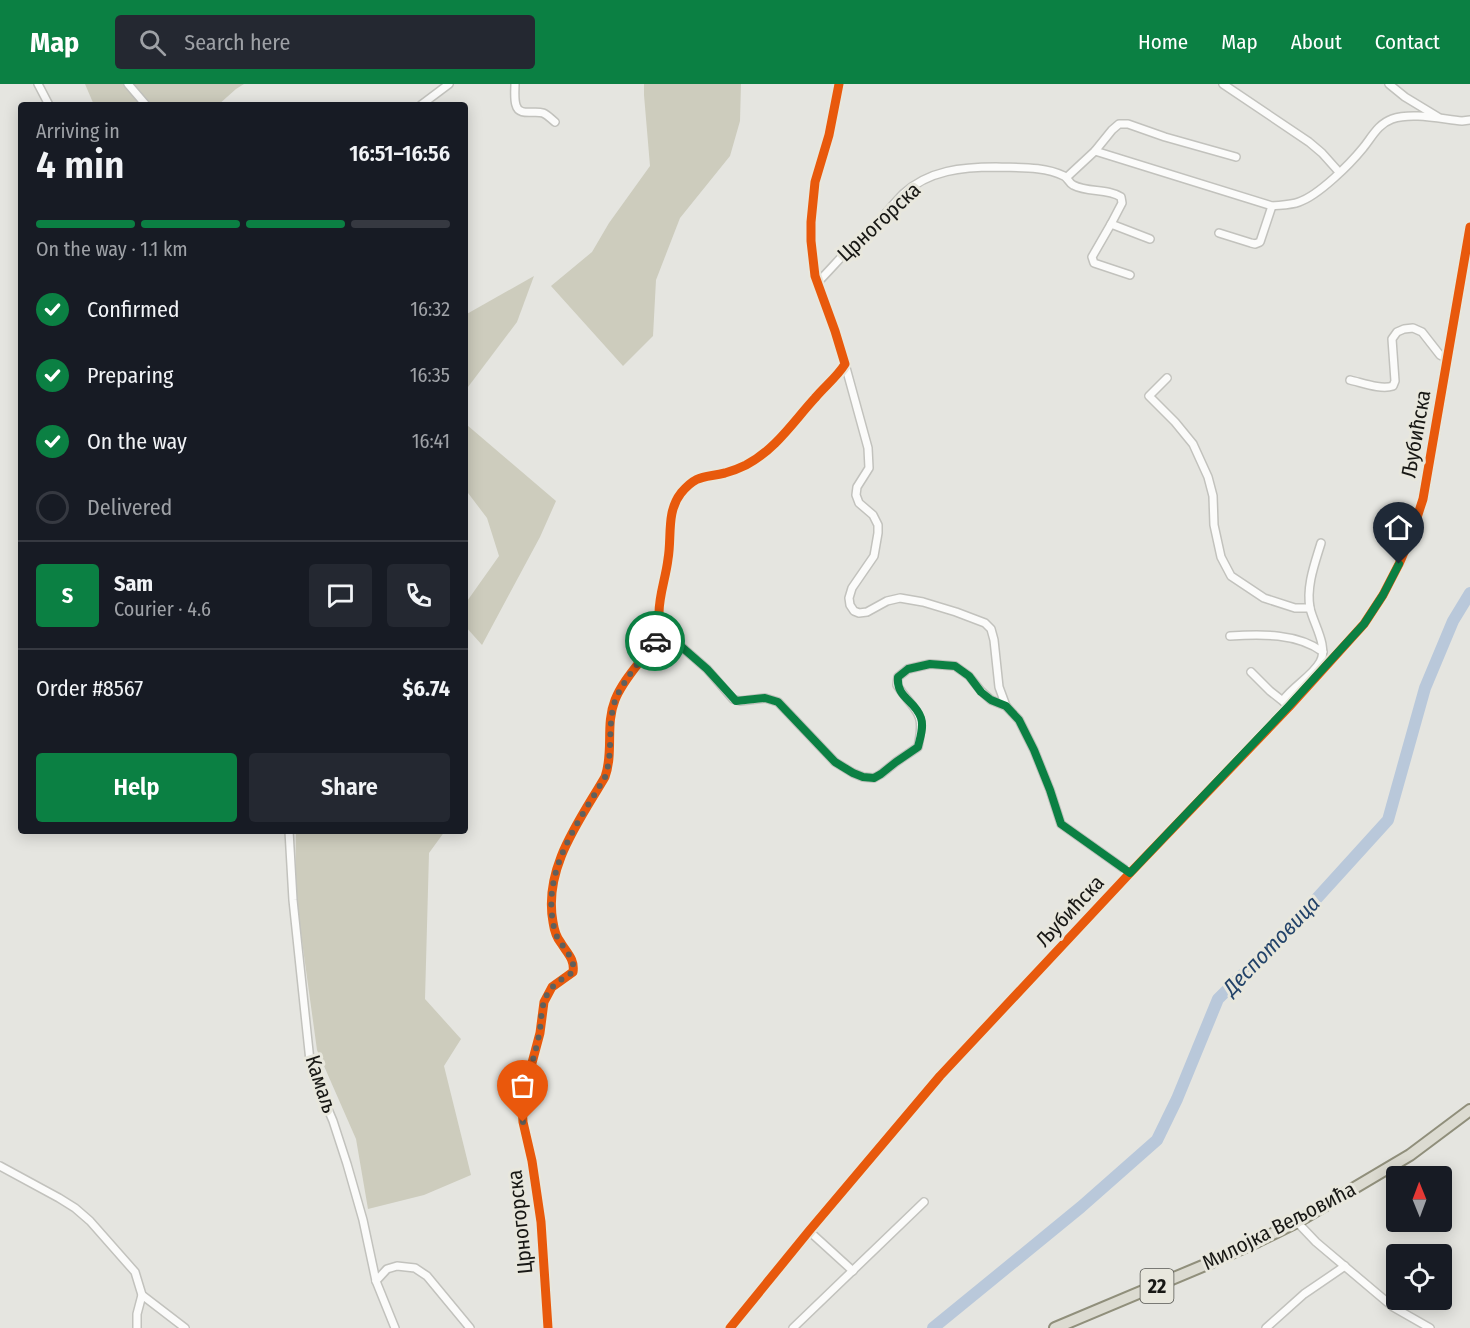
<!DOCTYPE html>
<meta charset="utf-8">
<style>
:root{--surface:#171b24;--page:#242831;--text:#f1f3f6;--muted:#9ea1a6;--line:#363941;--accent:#0b8043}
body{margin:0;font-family:"Fira Sans Condensed",sans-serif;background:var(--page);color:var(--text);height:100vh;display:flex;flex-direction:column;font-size:22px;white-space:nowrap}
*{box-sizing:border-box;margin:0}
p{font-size:20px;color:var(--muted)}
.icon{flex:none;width:33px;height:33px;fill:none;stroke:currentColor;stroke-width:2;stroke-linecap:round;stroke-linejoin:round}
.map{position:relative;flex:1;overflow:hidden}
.panel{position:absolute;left:18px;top:18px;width:450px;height:732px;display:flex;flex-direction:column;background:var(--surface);border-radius:6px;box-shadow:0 3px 15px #0003}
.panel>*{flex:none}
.needle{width:39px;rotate:359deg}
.tools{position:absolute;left:1386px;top:1082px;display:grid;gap:12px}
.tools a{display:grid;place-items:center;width:66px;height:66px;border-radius:6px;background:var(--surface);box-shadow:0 3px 15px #0003;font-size:30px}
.pin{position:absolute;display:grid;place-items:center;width:51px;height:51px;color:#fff;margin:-62px -26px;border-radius:50% 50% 50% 0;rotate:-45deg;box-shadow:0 0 6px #0007}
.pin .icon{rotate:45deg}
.courier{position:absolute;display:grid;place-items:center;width:60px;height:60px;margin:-30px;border:4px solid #0b8043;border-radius:50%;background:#fff;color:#222;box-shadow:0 2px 8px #0007}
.overview em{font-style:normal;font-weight:600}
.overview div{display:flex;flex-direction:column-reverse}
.overview{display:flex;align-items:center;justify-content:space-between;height:102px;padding:0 18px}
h1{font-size:39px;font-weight:600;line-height:45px}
.bar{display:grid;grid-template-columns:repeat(4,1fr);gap:9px 6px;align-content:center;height:72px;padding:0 18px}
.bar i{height:8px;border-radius:4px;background:var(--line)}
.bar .selected{background:var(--accent)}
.bar p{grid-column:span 4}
.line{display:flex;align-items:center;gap:15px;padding:0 18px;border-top:2px solid var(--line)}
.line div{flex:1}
.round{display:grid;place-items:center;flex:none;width:63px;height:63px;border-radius:6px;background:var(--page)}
ol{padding:0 18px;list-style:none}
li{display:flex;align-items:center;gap:18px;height:66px}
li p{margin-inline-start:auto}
li .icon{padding:6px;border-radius:50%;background:var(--accent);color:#fff;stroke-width:4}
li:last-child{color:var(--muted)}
li i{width:33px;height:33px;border:3px solid var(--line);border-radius:50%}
.primary-button{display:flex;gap:12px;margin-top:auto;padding:12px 18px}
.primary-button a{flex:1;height:69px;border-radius:6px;background:var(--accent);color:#fff;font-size:24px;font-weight:600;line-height:69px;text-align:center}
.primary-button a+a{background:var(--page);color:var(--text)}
header{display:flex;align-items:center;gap:36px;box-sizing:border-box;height:84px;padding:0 30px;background:var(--accent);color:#fff}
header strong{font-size:28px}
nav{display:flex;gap:33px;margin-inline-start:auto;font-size:21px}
.search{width:420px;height:54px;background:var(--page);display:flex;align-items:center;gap:15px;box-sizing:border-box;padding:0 21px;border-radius:6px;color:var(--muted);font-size:22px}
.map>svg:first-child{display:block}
</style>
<header>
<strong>Map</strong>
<div class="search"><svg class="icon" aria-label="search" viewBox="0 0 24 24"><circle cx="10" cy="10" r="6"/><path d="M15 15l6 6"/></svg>Search here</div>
<nav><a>Home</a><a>Map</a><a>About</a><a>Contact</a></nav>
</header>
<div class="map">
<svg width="1470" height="1244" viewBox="0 0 1470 1244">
<rect width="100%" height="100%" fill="#e5e5e0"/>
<g fill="#cdccbd">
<path d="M 85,0 L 244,0 L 236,5 L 218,21 L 94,21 Z"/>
<path d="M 644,0 L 741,0 L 740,37 L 730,72 L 680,134 L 656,196 L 653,252 L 623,282 L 551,202 L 592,168 L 609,139 L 650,82 L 644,11 Z"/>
<path d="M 534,192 L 517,238 L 465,307 L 465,231 Z"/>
<path d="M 465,329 L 467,341 L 556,417 L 540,453 L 482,561 L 465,542 L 465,520 L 499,472 L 487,434 L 465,405 Z"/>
<path d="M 296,747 L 445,747 L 429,769 L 425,915 L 461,955 L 444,982 L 471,1091 L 424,1111 L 368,1125 L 356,1055 L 317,966 L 295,806 Z"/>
</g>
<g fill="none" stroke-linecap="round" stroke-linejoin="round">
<path stroke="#b9c8da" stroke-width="12" d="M 933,1244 L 1081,1123 L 1157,1056 L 1177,1015 L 1218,915 L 1289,845 L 1388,736 L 1425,604 L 1453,537 L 1470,509"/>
<defs>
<g id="street">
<path d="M 38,0 L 49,21"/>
<path d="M 128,0 L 146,21"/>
<path d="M 515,0 C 515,6 514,15 516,21 C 519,33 534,26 543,29 C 548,31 551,35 555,38"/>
<path d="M 1223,0 L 1309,58 L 1322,69 L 1339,88"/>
<path d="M 1389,0 L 1405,13 L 1438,33"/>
<path d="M 421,21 L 449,0"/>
<path d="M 1095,67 L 1272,122 C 1281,121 1291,121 1299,118 C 1319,111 1350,80 1363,64 C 1372,53 1378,40 1392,35 C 1412,28 1441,35 1462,37 L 1470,36"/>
<path d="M 1067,93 L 1095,67 L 1112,46 L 1119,40 L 1128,40 L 1165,53 L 1236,73"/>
<path d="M 1111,140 L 1092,173 L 1094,179 L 1130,191"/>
<path d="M 1219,149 L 1251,159 L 1255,160 L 1260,158 L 1272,122"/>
<path d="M 817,199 C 829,187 840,174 852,162 C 858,156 866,151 872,144 C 883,134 892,121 903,110 C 929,86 963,83 996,83 C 1019,84 1043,82 1064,92 C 1068,94 1069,99 1073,101 C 1088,109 1107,104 1121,113 L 1122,119 L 1111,140 L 1150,155"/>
<path d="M 845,280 L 868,364 L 869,384 L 857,403 L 856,411 L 859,419 L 873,431 L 878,441 L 878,449 L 874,472 L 852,504 L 849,514 L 850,521 L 854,527 L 859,529 L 867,528 L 887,517 L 900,514 L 923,518 L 956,528 L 985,539 L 991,545 L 994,556 L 999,603 L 1006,622 L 1019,636 L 1034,666 L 1050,706 L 1061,740 L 1130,789"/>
<path d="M 1167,294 L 1149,312 L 1175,338 L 1193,360 L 1208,393 L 1213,412 L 1214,441 L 1221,473 L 1231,492 L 1264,514 L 1295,524 L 1310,524"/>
<path d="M 1350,296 C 1363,299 1381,306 1393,302 L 1395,297 L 1392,255 L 1397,248 L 1404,245 L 1413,244 L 1422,248 L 1440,271 L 1448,275"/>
<path d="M 660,544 L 707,585 L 733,615 L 740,617 L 765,614 L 778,618 L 835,678 L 853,689 L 863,693 L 874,694 L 881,690 L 896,678 L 918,663 C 926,625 915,629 897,601 L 898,593 L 908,585 L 930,580 L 955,582 L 969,592 L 981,607 L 991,616 L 1006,622"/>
<path d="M 1230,552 C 1261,550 1297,549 1323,568"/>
<path d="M 1251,588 L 1270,607 L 1284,618"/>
<path d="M 1289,623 L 1284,618 L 1284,615 C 1294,602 1313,591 1320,578 C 1329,563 1313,539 1310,524 C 1306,502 1315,479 1321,459"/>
<path d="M 289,747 L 293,816 L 310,977 L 319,1004 L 333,1037 L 347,1080 L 363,1136 L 376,1197 L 395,1244"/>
<path d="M 0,1082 L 59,1114 L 75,1124 L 90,1137 L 135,1188 L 142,1211 L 185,1244"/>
<path d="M 1297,1138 L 1316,1158 L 1393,1223 L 1430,1244"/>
<path d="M 809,1147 L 853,1187"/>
<path d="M 376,1197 L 387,1185 L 397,1182 L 415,1184 L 427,1192 L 470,1244"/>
<path d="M 137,1244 L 137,1230 L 142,1211"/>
<path d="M 548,1244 L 541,1138 L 532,1077 L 523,1038 L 522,1022 L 525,1005 L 540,949 L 544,918 L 552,903 L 573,888 C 575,875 567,869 561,859 C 556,853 554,845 553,838 C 543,784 580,736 605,693 C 614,668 605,641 615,616 C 622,598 637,582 648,567 C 651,562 656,557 659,552 C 662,545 660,536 659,529 C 659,511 666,493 668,475 C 672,453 666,428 681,409 C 697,390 704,394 725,389 C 732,387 740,384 746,381 C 776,365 793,338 815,314 C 825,302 837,293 845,280 L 835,247 L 815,192 L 811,157 L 811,138 L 815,98 L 829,51 L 839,0"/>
<path d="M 793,1244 L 924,1118"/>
<path d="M 1266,1244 L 1304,1210 L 1345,1182"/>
</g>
<path id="secondary" d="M 730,1244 L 809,1147 L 940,992 L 1130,789 L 1289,623 L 1364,540 L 1383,511 L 1399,480 L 1411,452 L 1423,415 L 1470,143"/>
<path id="primary" d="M 1055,1244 L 1205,1181 L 1258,1157 L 1297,1138 L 1410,1071 L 1470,1026"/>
</defs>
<use href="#street" stroke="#c2c2bd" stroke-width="10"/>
<use href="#secondary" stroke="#c2c2bd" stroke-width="12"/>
<use href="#primary" stroke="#908f7b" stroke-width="14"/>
<use href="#street" stroke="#fbfbfa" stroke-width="7"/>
<use href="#secondary" stroke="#fbfbfa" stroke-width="9"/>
<use href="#primary" stroke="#dcdbd1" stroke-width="10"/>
<defs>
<g id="cycleway">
<path d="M 548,1244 L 541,1138 L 532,1077 L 523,1038 L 522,1022 L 525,1005 L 540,949 L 544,918 L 552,903 L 573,888 C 575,875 567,869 561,859 C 556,853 554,845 553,838 C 543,784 580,736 605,693 C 614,668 605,641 615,616 C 622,598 637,582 648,567 C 651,562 656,557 659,552 C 662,545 660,536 659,529 C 659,511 666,493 668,475 C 672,453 666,428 681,409 C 697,390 704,394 725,389 C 732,387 740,384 746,381 C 776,365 793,338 815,314 C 825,302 837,293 845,280 L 835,247 L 815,192 L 811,157 L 811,138 L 815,98 L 829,51 L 839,0"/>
<path d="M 730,1244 L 809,1147 L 940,992 L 1130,789 L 1289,623 L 1364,540 L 1383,511 L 1399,480 L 1411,452 L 1423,415 L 1470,143"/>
</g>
</defs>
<use href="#cycleway" stroke="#e8e7dd" stroke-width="13"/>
<use href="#cycleway" stroke="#e8590c" stroke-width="9"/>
</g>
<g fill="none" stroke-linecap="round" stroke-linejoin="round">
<path stroke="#60605c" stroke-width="6" stroke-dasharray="0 10.8" d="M 523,1038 C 521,1005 533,982 539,951 C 542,937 540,922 548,909 C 553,900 564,894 573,888 C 575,875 567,869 561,859 C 556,853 554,845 553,838 C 543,784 580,736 605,693 C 613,670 608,647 613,624 C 617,603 642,575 655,557"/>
<path stroke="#0b8043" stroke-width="8" d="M 655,557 L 659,552 L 660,544 L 707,585 L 736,617 L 765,614 L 778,618 L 835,678 L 853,689 L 863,693 L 874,694 L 881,690 L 896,678 L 918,663 C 920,654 924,643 921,634 C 915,616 896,614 898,593 L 908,585 L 930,580 L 955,582 L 969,592 L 981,608 L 991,616 L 1006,622 L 1019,636 L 1034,666 L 1050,706 L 1061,740 L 1130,789 L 1288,623 L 1364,540 L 1383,511 L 1399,480"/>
</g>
<g text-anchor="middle" stroke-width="6" stroke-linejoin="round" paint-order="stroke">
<rect fill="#e8e7dd" stroke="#565651" stroke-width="1.5" x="1140.5" y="1185" width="33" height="34" rx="4.5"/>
<g font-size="20" font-weight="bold" fill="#181815">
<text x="1157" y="1209">22</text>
</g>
<g font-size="21" fill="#181815" stroke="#e8e7dd">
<text transform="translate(879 138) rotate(-43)" y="7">Црногорска</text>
<text transform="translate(1416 350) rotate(-80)" y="7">Љубићска</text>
<text transform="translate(1070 827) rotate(-47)" y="7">Љубићска</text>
<text transform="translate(321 1000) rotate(72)" y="7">Камаљ</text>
<text transform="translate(520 1138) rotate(-96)" y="7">Црногорска</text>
<text transform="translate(1279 1142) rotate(-27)" y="7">Милојка Вељовића</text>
</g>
<g font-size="22" font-style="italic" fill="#234369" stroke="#e8e7dd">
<text transform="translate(1271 861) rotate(-46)" y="8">Деспотовица</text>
</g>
</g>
</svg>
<div class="tools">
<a><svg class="needle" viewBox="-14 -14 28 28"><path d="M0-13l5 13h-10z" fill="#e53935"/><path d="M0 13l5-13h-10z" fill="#9ea1a6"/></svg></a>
<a><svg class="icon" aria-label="locate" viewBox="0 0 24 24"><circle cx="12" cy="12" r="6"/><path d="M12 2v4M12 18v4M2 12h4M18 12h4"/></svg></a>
</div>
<div class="pin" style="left:523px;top:1038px;background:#ea580c"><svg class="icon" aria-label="bag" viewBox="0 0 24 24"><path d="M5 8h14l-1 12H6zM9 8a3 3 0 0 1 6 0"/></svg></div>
<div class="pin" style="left:1399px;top:480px;background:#1f2937"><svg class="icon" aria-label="home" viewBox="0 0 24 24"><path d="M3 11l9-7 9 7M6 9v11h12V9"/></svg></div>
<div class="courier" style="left:655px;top:557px"><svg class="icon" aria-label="car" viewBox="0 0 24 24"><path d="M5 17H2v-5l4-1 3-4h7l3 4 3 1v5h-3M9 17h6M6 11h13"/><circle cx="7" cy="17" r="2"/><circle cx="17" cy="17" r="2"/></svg></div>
<section class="panel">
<div class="overview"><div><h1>4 min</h1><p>Arriving in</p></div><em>16:51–16:56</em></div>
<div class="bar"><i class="selected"></i><i class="selected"></i><i class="selected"></i><i></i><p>On the way · 1.1 km</p></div>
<ol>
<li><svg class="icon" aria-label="check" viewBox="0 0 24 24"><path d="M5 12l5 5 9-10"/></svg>Confirmed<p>16:32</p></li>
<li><svg class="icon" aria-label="check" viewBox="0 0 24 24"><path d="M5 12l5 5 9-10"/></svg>Preparing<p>16:35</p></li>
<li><svg class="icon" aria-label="check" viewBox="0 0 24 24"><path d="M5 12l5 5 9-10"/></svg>On the way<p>16:41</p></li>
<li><i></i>Delivered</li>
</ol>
<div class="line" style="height:108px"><b class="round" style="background:var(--accent);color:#fff">S</b><div><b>Sam</b><p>Courier · 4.6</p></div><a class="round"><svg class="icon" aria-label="chat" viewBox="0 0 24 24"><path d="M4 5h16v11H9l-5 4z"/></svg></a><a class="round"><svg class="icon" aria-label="phone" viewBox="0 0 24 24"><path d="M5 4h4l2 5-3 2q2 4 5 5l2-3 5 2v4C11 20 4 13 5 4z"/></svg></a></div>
<div class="line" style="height:78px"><div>Order #8567</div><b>$6.74</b></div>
<div class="primary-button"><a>Help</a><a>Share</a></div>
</section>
</div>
